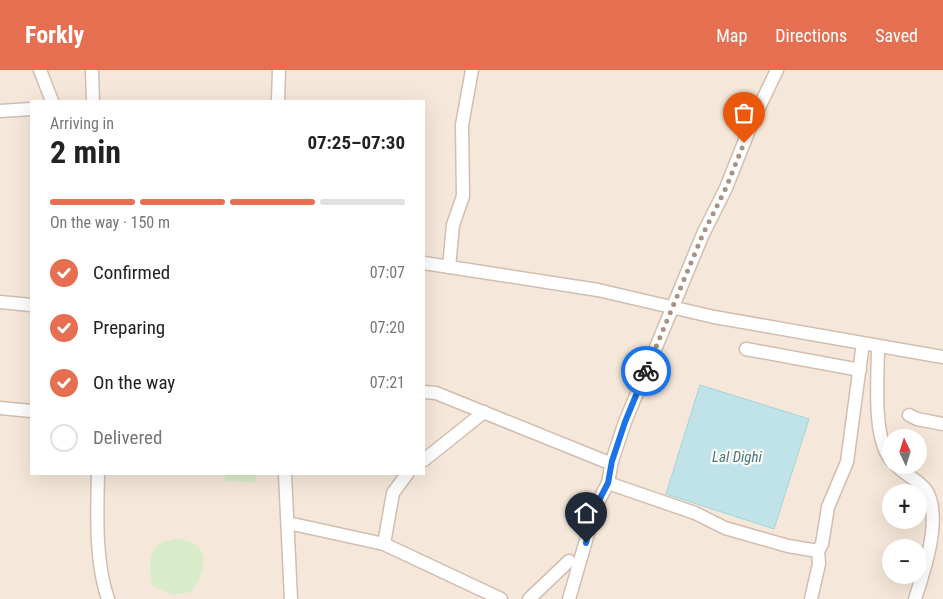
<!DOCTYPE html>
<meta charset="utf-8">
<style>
:root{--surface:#fff;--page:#f2f2f2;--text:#222;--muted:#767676;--line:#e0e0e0;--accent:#e76f51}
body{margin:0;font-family:"Roboto Condensed",sans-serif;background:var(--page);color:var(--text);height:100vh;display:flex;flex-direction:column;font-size:19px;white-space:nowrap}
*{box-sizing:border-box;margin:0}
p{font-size:16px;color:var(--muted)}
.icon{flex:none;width:28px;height:28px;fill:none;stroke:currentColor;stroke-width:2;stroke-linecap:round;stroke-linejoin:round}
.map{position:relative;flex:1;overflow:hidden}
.panel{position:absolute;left:30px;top:30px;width:395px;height:375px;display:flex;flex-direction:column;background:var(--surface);border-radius:0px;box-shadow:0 5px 20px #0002}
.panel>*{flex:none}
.needle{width:32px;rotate:356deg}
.buttons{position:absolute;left:882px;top:359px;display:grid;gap:10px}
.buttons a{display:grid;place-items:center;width:45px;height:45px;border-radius:50%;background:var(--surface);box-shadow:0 5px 20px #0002;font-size:25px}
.pin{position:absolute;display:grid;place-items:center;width:42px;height:42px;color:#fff;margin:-51px -21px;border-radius:50% 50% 50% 0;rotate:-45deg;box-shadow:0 0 5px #0007}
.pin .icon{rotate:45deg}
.courier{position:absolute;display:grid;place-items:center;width:50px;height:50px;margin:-25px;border:4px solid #1a73e8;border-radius:50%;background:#fff;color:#222;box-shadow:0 1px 6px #0007}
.overview em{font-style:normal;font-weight:700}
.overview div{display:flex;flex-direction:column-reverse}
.overview{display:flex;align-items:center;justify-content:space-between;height:85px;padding:0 20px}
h1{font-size:32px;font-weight:700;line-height:38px}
.bar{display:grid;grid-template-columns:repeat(4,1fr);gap:8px 5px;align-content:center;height:60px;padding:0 20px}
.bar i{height:6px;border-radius:4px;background:var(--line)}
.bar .selected{background:var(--accent)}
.bar p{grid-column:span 4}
ol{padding:0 20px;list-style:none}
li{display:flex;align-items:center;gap:15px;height:55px}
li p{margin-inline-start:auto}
li .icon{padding:5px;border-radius:50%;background:var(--accent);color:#fff;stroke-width:4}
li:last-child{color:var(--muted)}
li i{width:28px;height:28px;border:2px solid var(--line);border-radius:50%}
header{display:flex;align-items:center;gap:30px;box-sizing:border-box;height:70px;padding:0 25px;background:var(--accent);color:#fff}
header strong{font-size:24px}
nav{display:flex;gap:28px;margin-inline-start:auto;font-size:18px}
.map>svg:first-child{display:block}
</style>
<header>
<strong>Forkly</strong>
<nav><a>Map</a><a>Directions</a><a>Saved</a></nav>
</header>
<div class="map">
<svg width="943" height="529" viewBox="0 0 943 529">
<rect width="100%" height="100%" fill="#fdf6ec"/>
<path fill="#f5e8da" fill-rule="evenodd" d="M 0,0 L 943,0 L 943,529 L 0,529 ZM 31,31 L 424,31 L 424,404 L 31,404 ZM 891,368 L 919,368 L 919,395 L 891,395 ZM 891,422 L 919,422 L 919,450 L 891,450 ZM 891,478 L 919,478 L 919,505 L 891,505 Z"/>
<g fill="#d8ecc9">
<path d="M 225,404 L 256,404 L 255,413 L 225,411 Z"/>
<path d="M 178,468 C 183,470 192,472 196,475 C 211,488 201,510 191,522 L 173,525 L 153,516 C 150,504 146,484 159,474 C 163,471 172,470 178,468 Z"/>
</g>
<path fill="#bfe3e8" stroke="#a5d3da" d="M 700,315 L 809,349 L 774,459 L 666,424 Z"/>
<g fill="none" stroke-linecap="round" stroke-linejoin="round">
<defs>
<g id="minor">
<path d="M 40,0 L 52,31"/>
<path d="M 92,0 L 93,31"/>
<path d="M 278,31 L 279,0"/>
<path d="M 0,41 L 31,39"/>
<path d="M 424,193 L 598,220 L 714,247 L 943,287"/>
<path d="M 449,197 L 453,155 L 463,126 L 462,55 L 472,0"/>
<path d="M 0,232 L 31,235"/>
<path d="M 878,277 C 878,306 872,367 891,390"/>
<path d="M 746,279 L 860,300"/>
<path d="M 424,322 L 436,323 L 607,392 L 612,391"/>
<path d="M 0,338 L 31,341"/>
<path d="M 909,345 L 917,349 L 943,354"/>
<path d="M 424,390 L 484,342"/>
<path d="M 896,395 C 904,404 918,410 926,420 C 943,447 924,501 915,529"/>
<path d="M 98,404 C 97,443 95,492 108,529"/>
<path d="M 285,404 L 291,529"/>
<path d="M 608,413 L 695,443 L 725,458 L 788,476 L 818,481 L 822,474 L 828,437 L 847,392 L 862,280"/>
<path d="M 288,453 L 384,474 L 393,423 L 407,404"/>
<path d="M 384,474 L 501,529"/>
<path d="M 529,529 L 569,491"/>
<path d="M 569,529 L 596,436 L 608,413 L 612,391 L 625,352 L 703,164 L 726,118 L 753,50 L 777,0"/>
<path d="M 811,529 L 819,494 L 818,481"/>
</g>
</defs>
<use href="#minor" stroke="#d1beb0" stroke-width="15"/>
<use href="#minor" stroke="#fff" stroke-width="12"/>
</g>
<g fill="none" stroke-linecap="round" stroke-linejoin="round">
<path stroke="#a89285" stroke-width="5" stroke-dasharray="0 9" d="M 646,301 L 703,164 L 726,118 L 744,73"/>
<path stroke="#1a73e8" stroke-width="6" d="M 586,473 L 596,436 L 608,413 L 612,391 L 625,352 L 646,301"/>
</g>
<g text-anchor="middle" stroke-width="4.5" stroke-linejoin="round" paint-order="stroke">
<g font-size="15" font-style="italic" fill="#437c86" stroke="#fffaf3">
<text x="737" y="392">Lal Dighi</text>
</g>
</g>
</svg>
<div class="buttons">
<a><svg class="needle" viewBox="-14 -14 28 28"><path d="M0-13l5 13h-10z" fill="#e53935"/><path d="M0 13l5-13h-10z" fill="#767676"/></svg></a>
<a>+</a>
<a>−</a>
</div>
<div class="pin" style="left:744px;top:73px;background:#ea580c"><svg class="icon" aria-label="bag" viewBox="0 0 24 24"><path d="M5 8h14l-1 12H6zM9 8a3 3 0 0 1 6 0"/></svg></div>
<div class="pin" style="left:586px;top:473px;background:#1f2937"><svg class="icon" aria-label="home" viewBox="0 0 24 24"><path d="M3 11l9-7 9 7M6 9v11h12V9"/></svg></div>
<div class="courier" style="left:646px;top:301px"><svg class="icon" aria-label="bike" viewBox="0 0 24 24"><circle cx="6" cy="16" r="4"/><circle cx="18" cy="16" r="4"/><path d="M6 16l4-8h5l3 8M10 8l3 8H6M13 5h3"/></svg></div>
<section class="panel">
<div class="overview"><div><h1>2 min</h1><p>Arriving in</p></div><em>07:25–07:30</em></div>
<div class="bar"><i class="selected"></i><i class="selected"></i><i class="selected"></i><i></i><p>On the way · 150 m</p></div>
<ol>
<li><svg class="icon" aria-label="check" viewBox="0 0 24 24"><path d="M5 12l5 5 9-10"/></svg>Confirmed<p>07:07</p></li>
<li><svg class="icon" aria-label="check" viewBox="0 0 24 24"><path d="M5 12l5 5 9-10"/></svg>Preparing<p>07:20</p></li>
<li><svg class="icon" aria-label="check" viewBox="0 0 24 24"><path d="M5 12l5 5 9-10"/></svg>On the way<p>07:21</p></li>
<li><i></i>Delivered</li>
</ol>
</section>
</div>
